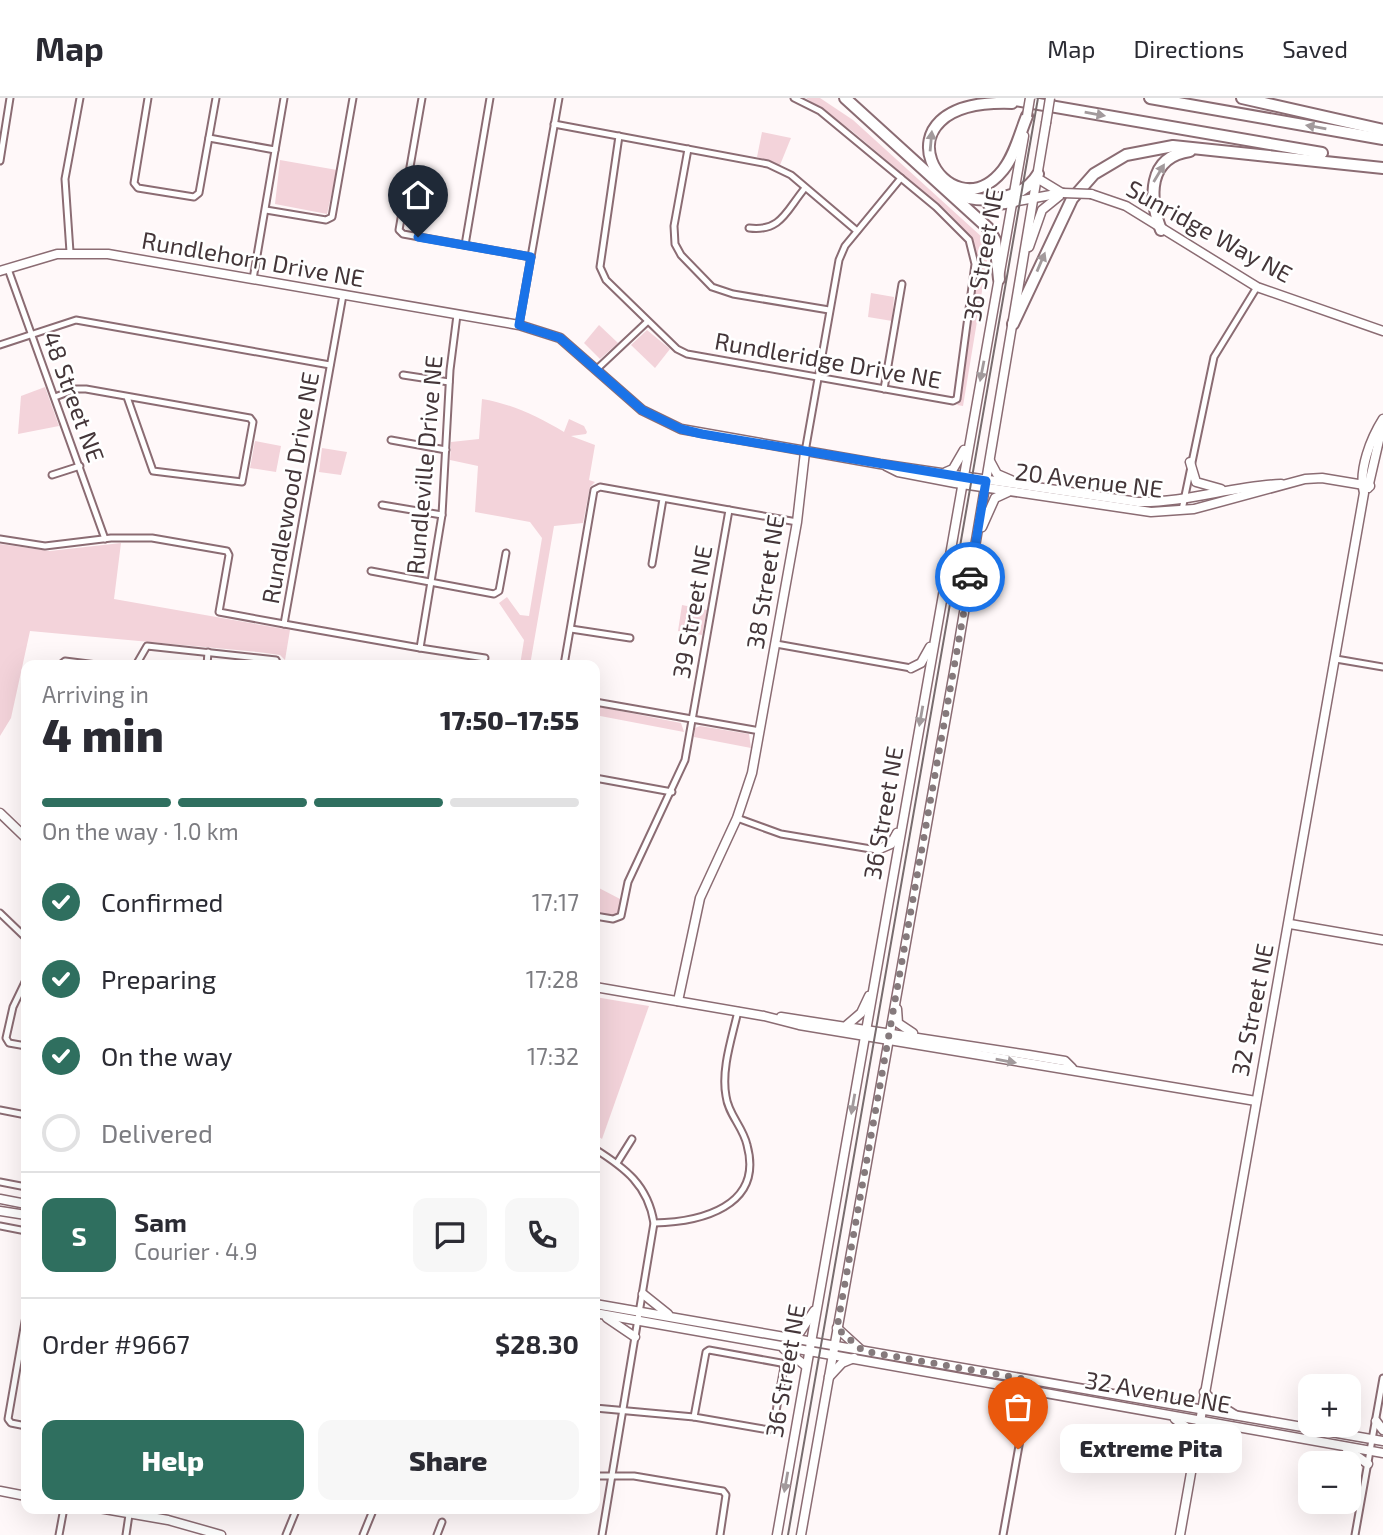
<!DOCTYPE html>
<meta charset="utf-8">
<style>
:root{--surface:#fff;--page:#f7f7f7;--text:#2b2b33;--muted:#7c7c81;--line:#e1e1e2;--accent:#2f6f5f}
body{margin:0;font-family:"Exo 2",sans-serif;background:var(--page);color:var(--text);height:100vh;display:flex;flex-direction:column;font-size:26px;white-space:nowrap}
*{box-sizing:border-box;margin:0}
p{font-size:23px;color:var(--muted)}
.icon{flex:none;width:38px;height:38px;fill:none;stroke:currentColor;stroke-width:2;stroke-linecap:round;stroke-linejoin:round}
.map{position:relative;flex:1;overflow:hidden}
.side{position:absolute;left:21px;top:562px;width:579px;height:854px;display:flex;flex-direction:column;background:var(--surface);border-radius:14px;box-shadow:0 7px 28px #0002}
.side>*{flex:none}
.tools{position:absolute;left:1298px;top:1276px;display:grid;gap:14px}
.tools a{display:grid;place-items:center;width:63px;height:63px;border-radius:14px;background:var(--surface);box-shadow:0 7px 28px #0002;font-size:35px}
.pin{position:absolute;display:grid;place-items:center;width:60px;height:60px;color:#fff;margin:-72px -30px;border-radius:50% 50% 50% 0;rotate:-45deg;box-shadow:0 0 7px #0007}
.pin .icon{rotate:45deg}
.courier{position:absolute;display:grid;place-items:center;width:70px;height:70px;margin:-35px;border:5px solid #1a73e8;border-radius:50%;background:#fff;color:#222;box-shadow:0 2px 9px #0007}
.bubble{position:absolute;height:49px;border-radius:14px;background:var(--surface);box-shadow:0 7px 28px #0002;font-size:23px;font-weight:800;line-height:49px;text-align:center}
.summary em{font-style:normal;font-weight:800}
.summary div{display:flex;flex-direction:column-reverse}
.summary{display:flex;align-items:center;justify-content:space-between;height:119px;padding:0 21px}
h1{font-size:46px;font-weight:800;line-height:52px}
.bar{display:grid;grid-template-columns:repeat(4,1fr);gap:10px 7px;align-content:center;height:84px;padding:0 21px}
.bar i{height:9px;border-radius:5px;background:var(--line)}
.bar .current{background:var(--accent)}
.bar p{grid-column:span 4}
.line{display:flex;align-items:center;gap:18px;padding:0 21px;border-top:2px solid var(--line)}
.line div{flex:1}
.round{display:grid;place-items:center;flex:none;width:74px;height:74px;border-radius:14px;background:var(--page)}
ol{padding:0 21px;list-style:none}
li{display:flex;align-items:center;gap:21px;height:77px}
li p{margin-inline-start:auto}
li .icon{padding:7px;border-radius:50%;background:var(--accent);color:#fff;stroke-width:4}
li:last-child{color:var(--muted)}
li i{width:38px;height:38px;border:4px solid var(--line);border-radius:50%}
.primary-button{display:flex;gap:14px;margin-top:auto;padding:14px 21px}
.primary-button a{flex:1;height:80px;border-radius:14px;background:var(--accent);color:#fff;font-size:28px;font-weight:800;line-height:80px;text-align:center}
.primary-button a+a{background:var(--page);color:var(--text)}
header{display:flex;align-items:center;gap:42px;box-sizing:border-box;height:98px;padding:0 35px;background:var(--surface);border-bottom:2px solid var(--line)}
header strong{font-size:33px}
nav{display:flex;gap:38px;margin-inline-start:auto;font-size:24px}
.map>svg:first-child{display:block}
</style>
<header>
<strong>Map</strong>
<nav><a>Map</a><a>Directions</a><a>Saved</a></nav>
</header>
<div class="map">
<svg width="1383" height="1437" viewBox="0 0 1383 1437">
<rect width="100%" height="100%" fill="#fff8f9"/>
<g fill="#f3d3da">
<path d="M 806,0 L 820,0 L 853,22 L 983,140 L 987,163 L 963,308 L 957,307 L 961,301 L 979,165 L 973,143 L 949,115 L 852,33 Z"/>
<path d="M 762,34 L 791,40 L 780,67 L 757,59 Z"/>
<path d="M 280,62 L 337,72 L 327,116 L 275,106 Z"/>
<path d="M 871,195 L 894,199 L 892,223 L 868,219 Z"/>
<path d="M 599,227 L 618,245 L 600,261 L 584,245 Z"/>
<path d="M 647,232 L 670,251 L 655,270 L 631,247 Z"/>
<path d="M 45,289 L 59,328 L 18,336 L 21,298 Z"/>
<path d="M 482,301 C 512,306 537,318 564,334 L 569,321 L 584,328 L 587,334 L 586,336 L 571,338 L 595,347 L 589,382 L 595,384 L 590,389 L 583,425 L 554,428 L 530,567 L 520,567 L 524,542 L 499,505 L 507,499 L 520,517 L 529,518 L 542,440 L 530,424 L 475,414 L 478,368 L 450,362 L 451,344 L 479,341 Z"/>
<path d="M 255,343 L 281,348 L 276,374 L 250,370 Z"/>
<path d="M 322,350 L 347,354 L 341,377 L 319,374 Z"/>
<path d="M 121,445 L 114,501 L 290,532 L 285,562 L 280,557 L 258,554 L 30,533 L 11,620 L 0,638 L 0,446 L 50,453 Z"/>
<path d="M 682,507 L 707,512 L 702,537 L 678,533 Z"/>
<path d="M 595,608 L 681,625 L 684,634 L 595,617 Z"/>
<path d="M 700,628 L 749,636 L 751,650 L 694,639 L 695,630 Z"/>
<path d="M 595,788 L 624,803 L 621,818 L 613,821 L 595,818 Z"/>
<path d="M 595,899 L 649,908 L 602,1041 L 595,1036 Z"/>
</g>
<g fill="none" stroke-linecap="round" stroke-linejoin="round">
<defs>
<g id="street">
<path d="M 148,0 L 134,85 L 138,90 L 194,99 L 199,95 L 216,0"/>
<path d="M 422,0 L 399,132 L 403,136 L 531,159"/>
<path d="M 554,26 L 768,66 L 791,77 L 857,133"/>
<path d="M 619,38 L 600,169 L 606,182 L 677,251 L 687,256 L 953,303 L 957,301 L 975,166 L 969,142 L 936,109 L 820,13 L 794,0"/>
<path d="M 209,40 L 275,52"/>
<path d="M 688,51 L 674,128 L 675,146 L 681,157 L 712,189 L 733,196 L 829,212"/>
<path d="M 0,63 L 10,0"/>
<path d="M 266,112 L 326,122 L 332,119 L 353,0"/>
<path d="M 749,130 C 781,134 786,113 805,90"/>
<path d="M 465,147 L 490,0"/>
<path d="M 70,154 L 65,81 L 80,0"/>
<path d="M 8,171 L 105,441"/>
<path d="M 253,181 L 284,0"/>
<path d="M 519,227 L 559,0"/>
<path d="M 0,247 L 76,222 L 330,267"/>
<path d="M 597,271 L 647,224"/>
<path d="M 403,277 L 449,284"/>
<path d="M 884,291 L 902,186"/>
<path d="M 55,299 L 76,291 L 86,291 L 250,320 L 253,324 L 242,384 L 153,373 L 127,299"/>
<path d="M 391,342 L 446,352"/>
<path d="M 805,354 L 839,162 L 845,148 L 901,80"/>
<path d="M 52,377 L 80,368"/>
<path d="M 382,407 L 442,417"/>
<path d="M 1182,412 L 1214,259 L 1257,189"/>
<path d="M 0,441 L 45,448 L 111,440 L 152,440 L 227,453 L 229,457 L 219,514 L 284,526 L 343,197"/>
<path d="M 652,466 L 663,401"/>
<path d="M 371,473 L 494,496 L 499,493 L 506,455"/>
<path d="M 284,526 L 420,550 L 442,417 L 450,272 L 457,217"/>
<path d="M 571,531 L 630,540"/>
<path d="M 776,546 L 911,570"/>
<path d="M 420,550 L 485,560"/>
<path d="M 1336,561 L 1383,569"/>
<path d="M 60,567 L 65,563 L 97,567"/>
<path d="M 136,567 L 147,548 L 276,562 L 278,567"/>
<path d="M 207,567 L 208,554"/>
<path d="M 564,567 L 594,392 L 600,389 L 797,424"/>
<path d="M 595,604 L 760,633"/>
<path d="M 595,680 L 672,694"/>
<path d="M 737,720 L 781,736 L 877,752"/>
<path d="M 0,815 L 26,840"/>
<path d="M 595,818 L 613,821 L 621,818 L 628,784 L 685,662 L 729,412"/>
<path d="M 26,882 L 13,909 L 6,940 L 9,945 L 26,948"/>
<path d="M 0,1012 L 26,1017"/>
<path d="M 595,1051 C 625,1070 648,1087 654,1125 L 602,1437"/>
<path d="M 617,1065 L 632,1041"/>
<path d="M 0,1084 L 26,1089"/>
<path d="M 654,1125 C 700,1124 764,1109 747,1047 C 743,1029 728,1016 726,998 C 721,971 732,940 738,913"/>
<path d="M 0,1128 L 26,1133"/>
<path d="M 26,1218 L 8,1321 L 11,1325 L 26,1328"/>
<path d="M 709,1252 L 781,1265 L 784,1269 L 773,1330 L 769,1332 L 694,1319 L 706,1254 Z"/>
<path d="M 595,1310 L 694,1319"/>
<path d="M 595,1378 L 634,1378 L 723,1393 L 726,1397 L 720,1437"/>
<path d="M 59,1437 L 64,1410"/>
<path d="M 126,1437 L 130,1410"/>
<path d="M 286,1437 L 297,1410"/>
<path d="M 363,1437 L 374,1410"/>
<path d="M 437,1437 L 442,1424"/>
<path d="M 1003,1437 L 1029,1292"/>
<path d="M 1355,1437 L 1383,1280"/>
</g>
<g id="secondary">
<path d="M 1037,80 L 1060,94"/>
<path d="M 1091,96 L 1126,108 L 1257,189 L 1383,233"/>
<path d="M 1013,104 L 1056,96"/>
<path d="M 1029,149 L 1042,112 L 1063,95"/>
<path d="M 0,173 L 57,156 L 108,156 L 519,227 L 560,240 L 642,312 L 681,331 L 880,366 L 1138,404 C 1186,405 1232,388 1281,386"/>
<path d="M 990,363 L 997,376 L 1011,382"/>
<path d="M 1190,364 L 1196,384 L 1221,391"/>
<path d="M 886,368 L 898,374 L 955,385 L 1151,414 L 1194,411 L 1305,381 L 1322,380 L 1370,388"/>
<path d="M 946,374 L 953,371 L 964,352"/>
<path d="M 1368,390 L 1383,325"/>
<path d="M 982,429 L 995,400 L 1008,394"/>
<path d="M 911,570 L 921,565 L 930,549"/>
<path d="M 0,715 L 26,740"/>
<path d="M 877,752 L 891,746 L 897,735"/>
<path d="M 1290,826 L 1383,842"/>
<path d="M 595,889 L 764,918 L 799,927 L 1256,1003"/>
<path d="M 678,903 L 700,800 L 737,720 L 752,675 L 797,424 L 805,354"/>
<path d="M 897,911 L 898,925 L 913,935"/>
<path d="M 781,919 L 1029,957 L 1065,963 L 1072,970"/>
<path d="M 847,927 L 861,915 L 869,898"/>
<path d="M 0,1101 L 26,1106"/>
<path d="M 0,1113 L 26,1117"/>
<path d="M 643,1196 L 668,1216"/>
<path d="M 595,1206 L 1383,1343"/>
<path d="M 595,1215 L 1383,1355"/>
<path d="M 607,1220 L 635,1239"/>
<path d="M 837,1230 L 860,1251"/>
<path d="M 791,1240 L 800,1234 L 814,1213"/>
<path d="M 784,1251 L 806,1268"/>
<path d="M 829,1279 L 842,1265 L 854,1260"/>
<path d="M 1007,1291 L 1025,1310"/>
<path d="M 1204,1294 L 1213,1303 L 1235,1317"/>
<path d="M 1175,1321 L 1197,1337"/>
<path d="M 1376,1323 L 1383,1332"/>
<path d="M 1347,1351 L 1368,1366"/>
<path d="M 0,1393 L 26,1398"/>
<path d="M 99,1410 L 168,1422 L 221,1437"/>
<path d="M 777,1437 L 1024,38"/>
<path d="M 801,1437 L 954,574 L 1046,25"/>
<path d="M 1180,1437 L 1364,395 C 1358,372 1371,340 1383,321"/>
</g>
<g id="highway">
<path d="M 845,0 L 988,130 L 995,142 L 999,181"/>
<path d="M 1004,0 L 1322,55"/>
<path d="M 1150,0 L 1383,41"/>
<path d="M 1242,0 L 1383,32"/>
<path d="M 1012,5 C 864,0 948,141 1003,72 C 1015,57 1020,35 1027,18"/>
<path d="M 955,96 C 981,106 1022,103 1038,76"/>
<path d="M 989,107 L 1013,104"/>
<path d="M 1161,132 C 1149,100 1147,59 1190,53"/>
<path d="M 1013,226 L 1072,101 L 1094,76 L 1126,57 L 1173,48 L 1383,70"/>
</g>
</defs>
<use href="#street" stroke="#8b6c73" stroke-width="9"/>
<use href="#secondary" stroke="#8b6c73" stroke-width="11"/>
<use href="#highway" stroke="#8b6c73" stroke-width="14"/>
<use href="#street" stroke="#fff" stroke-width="5"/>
<use href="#secondary" stroke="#fff" stroke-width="8"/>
<use href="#highway" stroke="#fff" stroke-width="10"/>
<path stroke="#786c6e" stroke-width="2" d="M 788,1437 L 1038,0"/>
<defs>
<g id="secondary-bridge">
<path d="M 1027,18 L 1030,0"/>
<path d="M 1046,25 L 1050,0"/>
<path d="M 1063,95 L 1091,96"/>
</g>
</defs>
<use href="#secondary-bridge" stroke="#8b6c73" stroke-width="11" stroke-linecap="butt"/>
<use href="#secondary-bridge" stroke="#fff" stroke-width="8"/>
</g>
<defs><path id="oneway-solid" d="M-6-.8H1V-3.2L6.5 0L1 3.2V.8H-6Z" transform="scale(1.75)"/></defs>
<g fill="#a29a9c">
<use href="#oneway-solid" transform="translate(1095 16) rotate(10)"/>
<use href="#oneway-solid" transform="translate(1316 29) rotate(-170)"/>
<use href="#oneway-solid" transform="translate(931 43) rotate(-85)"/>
<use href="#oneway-solid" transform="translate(1159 75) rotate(-59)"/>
<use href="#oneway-solid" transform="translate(1041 164) rotate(-67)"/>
<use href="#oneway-solid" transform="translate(982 273) rotate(101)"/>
<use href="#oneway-solid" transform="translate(921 618) rotate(100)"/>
<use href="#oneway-solid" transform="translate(1006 963) rotate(10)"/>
<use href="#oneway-solid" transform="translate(853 1006) rotate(100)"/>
<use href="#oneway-solid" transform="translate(786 1384) rotate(100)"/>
</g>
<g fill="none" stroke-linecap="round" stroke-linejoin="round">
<path stroke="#857a7c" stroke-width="7" stroke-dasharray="0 12.6" d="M 970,479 L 837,1230 L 863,1253 L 1030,1282 L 1018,1351"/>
<path stroke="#1a73e8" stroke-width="9" d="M 418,139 L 531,159 L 519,227 L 560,240 L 642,312 L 681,331 L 702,336 L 986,383 L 970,479"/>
</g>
<g text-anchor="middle" stroke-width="5" stroke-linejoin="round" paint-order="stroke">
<g font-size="24" fill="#443639" stroke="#fff">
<text transform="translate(1209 134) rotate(29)" y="8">Sunridge Way NE</text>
<text transform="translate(984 157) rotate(-80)" y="8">36 Street NE</text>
<text transform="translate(253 162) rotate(10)" y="8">Rundlehorn Drive NE</text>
<text transform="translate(828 263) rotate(10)" y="8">Rundleridge Drive NE</text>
<text transform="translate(73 299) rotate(70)" y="8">48 Street NE</text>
<text transform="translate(425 367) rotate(-85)" y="8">Rundleville Drive NE</text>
<text transform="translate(1089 383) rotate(7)" y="8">20 Avenue NE</text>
<text transform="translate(291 390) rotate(-80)" y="8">Rundlewood Drive NE</text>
<text transform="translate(766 484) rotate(-81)" y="8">38 Street NE</text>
<text transform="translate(693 514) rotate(-80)" y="8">39 Street NE</text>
<text transform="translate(884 715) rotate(-80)" y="8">36 Street NE</text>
<text transform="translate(1253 912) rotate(-79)" y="8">32 Street NE</text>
<text transform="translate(786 1273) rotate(-80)" y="8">36 Street NE</text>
<text transform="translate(1158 1295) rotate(10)" y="8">32 Avenue NE</text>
</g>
</g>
</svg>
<div class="tools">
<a>+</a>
<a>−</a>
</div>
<div class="pin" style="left:1018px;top:1351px;background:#ea580c"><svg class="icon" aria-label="bag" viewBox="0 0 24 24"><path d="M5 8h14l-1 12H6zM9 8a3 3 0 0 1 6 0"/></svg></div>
<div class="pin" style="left:418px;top:139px;background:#1f2937"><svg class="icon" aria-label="home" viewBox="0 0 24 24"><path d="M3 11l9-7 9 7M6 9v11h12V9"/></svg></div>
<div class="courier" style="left:970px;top:479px"><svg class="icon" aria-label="car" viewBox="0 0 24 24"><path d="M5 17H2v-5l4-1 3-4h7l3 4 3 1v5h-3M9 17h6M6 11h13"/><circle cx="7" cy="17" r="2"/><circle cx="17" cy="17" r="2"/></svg></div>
<div class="bubble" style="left:1060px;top:1326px;width:182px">Extreme Pita</div>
<section class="side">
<div class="summary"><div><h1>4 min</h1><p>Arriving in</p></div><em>17:50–17:55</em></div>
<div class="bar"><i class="current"></i><i class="current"></i><i class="current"></i><i></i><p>On the way · 1.0 km</p></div>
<ol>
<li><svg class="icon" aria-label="check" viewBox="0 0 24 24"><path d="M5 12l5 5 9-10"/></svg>Confirmed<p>17:17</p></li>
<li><svg class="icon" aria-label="check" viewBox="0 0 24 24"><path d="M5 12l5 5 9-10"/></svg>Preparing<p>17:28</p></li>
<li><svg class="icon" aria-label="check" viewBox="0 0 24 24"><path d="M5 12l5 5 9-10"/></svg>On the way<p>17:32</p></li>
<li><i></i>Delivered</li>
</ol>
<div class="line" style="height:126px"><b class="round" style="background:var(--accent);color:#fff">S</b><div><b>Sam</b><p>Courier · 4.9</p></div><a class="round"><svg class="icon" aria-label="chat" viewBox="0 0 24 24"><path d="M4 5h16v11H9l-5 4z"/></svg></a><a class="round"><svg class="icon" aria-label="phone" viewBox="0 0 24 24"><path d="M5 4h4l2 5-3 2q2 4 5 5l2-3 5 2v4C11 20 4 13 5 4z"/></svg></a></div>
<div class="line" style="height:91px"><div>Order #9667</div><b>$28.30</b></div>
<div class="primary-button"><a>Help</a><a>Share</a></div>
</section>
</div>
